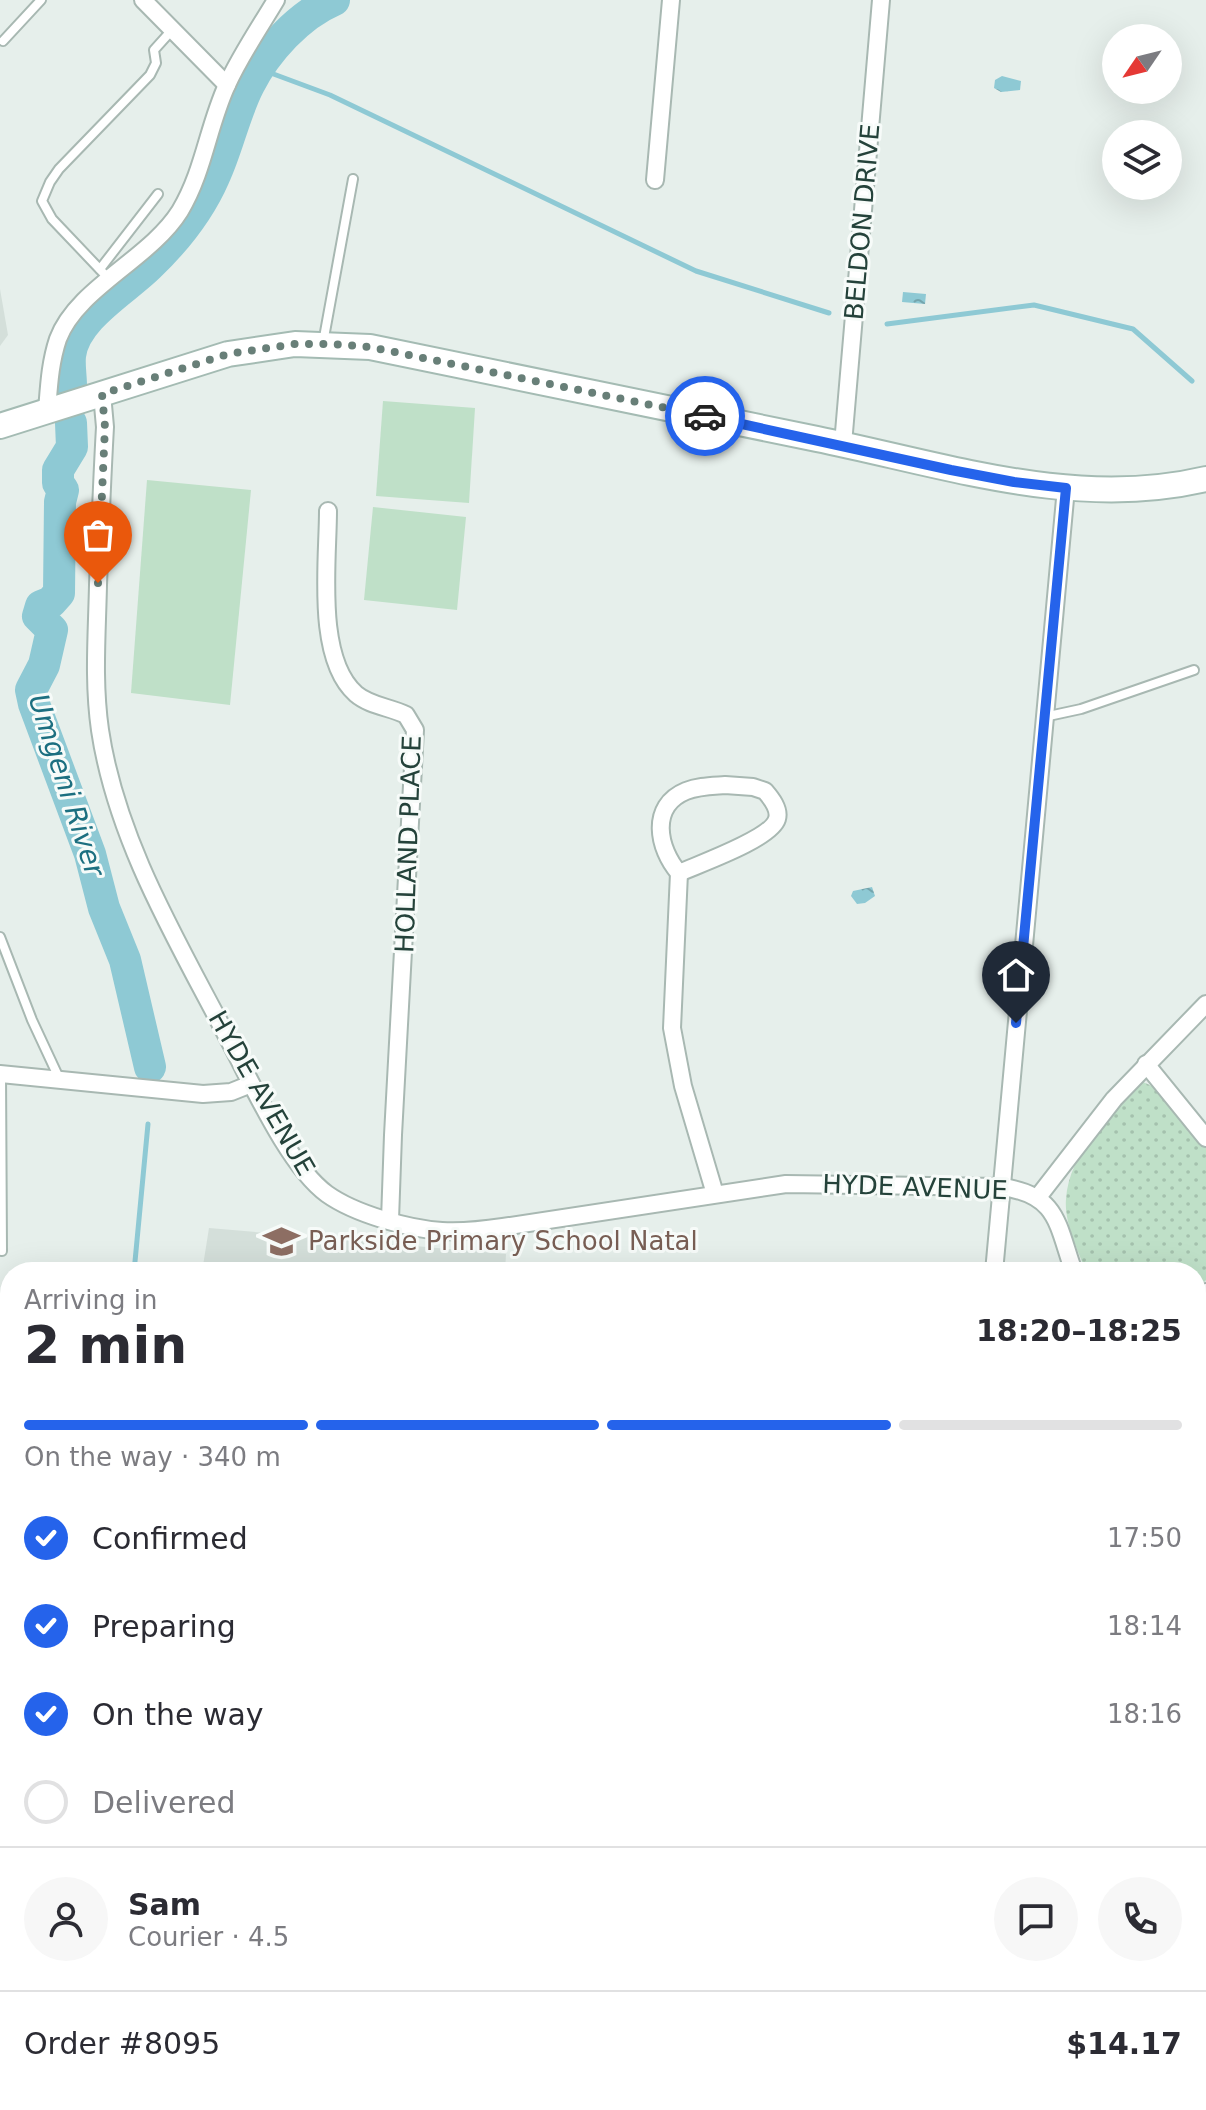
<!DOCTYPE html>
<meta charset="utf-8">
<style>
:root{--surface:#fff;--page:#f7f7f7;--text:#2b2b33;--muted:#7c7c81;--line:#e1e1e2;--accent:#2563eb}
body{margin:0;font-family:"DejaVu Sans",sans-serif;background:var(--page);color:var(--text);height:100vh;display:flex;flex-direction:column;font-size:30px;white-space:nowrap}
*{box-sizing:border-box;margin:0}
p{font-size:26px;color:var(--muted)}
.icon{flex:none;width:44px;height:44px;fill:none;stroke:currentColor;stroke-width:2;stroke-linecap:round;stroke-linejoin:round}
.map{position:relative;flex:1;overflow:hidden}
.sheet{position:absolute;left:0px;top:1262px;width:1206px;height:848px;display:flex;flex-direction:column;background:var(--surface);border-radius:32px 32px 0 0;box-shadow:0 8px 32px #0002}
.sheet>*{flex:none}
.needle{width:52px;rotate:235deg}
.tools{position:absolute;left:1102px;top:24px;display:grid;gap:16px}
.tools a{display:grid;place-items:center;width:80px;height:80px;border-radius:50%;background:var(--surface);box-shadow:0 8px 32px #0002;font-size:40px}
.pin{position:absolute;display:grid;place-items:center;width:68px;height:68px;color:#fff;margin:-82px -34px;border-radius:50% 50% 50% 0;rotate:-45deg;box-shadow:0 0 8px #0007}
.pin .icon{rotate:45deg}
.courier{position:absolute;display:grid;place-items:center;width:80px;height:80px;margin:-40px;border:6px solid #2563eb;border-radius:50%;background:#fff;color:#222;box-shadow:0 2px 10px #0007}
.head em{font-style:normal;font-weight:700}
.head div{display:flex;flex-direction:column-reverse}
.head{display:flex;align-items:center;justify-content:space-between;height:136px;padding:0 24px}
h1{font-size:52px;font-weight:700;line-height:60px}
.bar{display:grid;grid-template-columns:repeat(4,1fr);gap:12px 8px;align-content:center;height:96px;padding:0 24px}
.bar i{height:10px;border-radius:6px;background:var(--line)}
.bar .active{background:var(--accent)}
.bar p{grid-column:span 4}
.line{display:flex;align-items:center;gap:20px;padding:0 24px;border-top:2px solid var(--line)}
.line div{flex:1}
.round{display:grid;place-items:center;flex:none;width:84px;height:84px;border-radius:42px;background:var(--page)}
ol{padding:0 24px;list-style:none}
li{display:flex;align-items:center;gap:24px;height:88px}
li p{margin-inline-start:auto}
li .icon{padding:8px;border-radius:50%;background:var(--accent);color:#fff;stroke-width:4}
li:last-child{color:var(--muted)}
li i{width:44px;height:44px;border:4px solid var(--line);border-radius:50%}
.map>svg:first-child{display:block}
</style>
<div class="map">
<svg width="1206" height="2110" viewBox="0 0 1206 2110">
<defs>
<pattern id="grass-dots" width="8" height="8" patternUnits="userSpaceOnUse" patternTransform="scale(2)"><rect width="8" height="8" fill="#bfe0c8"/><path d="M2 2h.1M6 6h.1" fill="none" stroke="#a4c1ad" stroke-width="1.8" stroke-linecap="round"/></pattern>
<pattern id="water-ripples" width="26" height="14" patternUnits="userSpaceOnUse" patternTransform="scale(2)"><rect width="26" height="14" fill="#8ec9d4"/><path d="M2 4q2-2 4 0t4 0M15 11q2-2 4 0t4 0" fill="none" stroke="#74a5ad"/></pattern>
</defs>
<rect width="100%" height="100%" fill="#e6efeb"/>
<g fill="#d4dfda">
<path d="M 0,289 L 8,335 L 0,346 Z"/>
<path d="M 209,1228 L 506,1254 L 505,1272 L 202,1272 Z"/>
</g>
<path fill="url(#grass-dots)" d="M 1143,1082 L 1152,1086 L 1171,1102 L 1206,1147 L 1206,1280 L 1196,1291 L 1196,1272 L 1086,1272 C 1078,1250 1064,1223 1066,1199 C 1069,1153 1109,1116 1138,1084 Z"/>
<g fill="#bfe0c8">
<path d="M 383,401 L 475,408 L 469,503 L 376,496 Z"/>
<path d="M 147,480 L 251,490 L 230,705 L 131,693 Z"/>
<path d="M 373,507 L 466,517 L 457,610 L 364,600 Z"/>
</g>
<g fill="url(#water-ripples)">
<path d="M 1002,76 L 1021,81 L 1020,90 L 1001,92 L 994,88 L 995,80 Z"/>
<path d="M 903,292 L 926,294 L 925,304 L 902,302 Z"/>
<path d="M 872,887 L 875,896 L 865,903 L 857,904 L 851,896 L 853,891 Z"/>
</g>
<g fill="none" stroke-linecap="round" stroke-linejoin="round">
<g stroke="#8ec9d4" stroke-width="5">
<path d="M 260,69 L 330,95 L 696,271 L 829,313"/>
<path d="M 887,324 L 1034,305 L 1133,329 L 1192,381"/>
<path d="M 134,1272 L 148,1124"/>
<path d="M 0,1517 L 10,1507"/>
</g>
<g stroke="#8ec9d4" stroke-width="32">
<path d="M 71,386 C 71,376 69,366 70,356 C 74,318 125,290 149,266 C 175,241 200,209 214,177 C 228,147 234,114 249,85 C 266,51 299,15 334,0"/>
<path d="M 71,423 L 72,447 L 58,470 L 58,483 L 63,490 L 60,502 L 59,593 L 51,602 L 41,606 L 38,616 L 52,630 L 44,665 L 31,690 L 34,704 L 90,854 L 104,908 L 125,960 L 150,1067"/>
</g>
<defs>
<g id="lane">
<path d="M 3,41 L 41,0"/>
<path d="M 100,269 L 158,194"/>
<path d="M 110,280 L 52,219 L 42,201 L 50,182 L 59,169 L 150,75 L 156,63 L 154,50 L 172,30"/>
<path d="M 323,343 L 353,179"/>
<path d="M 1044,717 L 1081,709 L 1194,670"/>
<path d="M 0,937 L 32,1020 L 59,1078"/>
<path d="M 1,1074 L 2,1251"/>
</g>
<g id="street">
<path d="M 143,0 L 227,85"/>
<path d="M 655,180 L 671,0"/>
<path d="M 102,394 L 105,427 C 102,480 100,532 98,585 C 97,634 93,681 100,730 C 117,844 181,947 233,1048 C 255,1090 290,1167 327,1194 C 355,1214 409,1229 442,1231 C 462,1232 483,1230 503,1227 L 786,1184 L 1002,1187 C 1059,1195 1057,1225 1074,1272"/>
<path d="M 47,411 C 49,386 50,363 58,339 C 77,288 150,259 180,211 C 204,171 208,126 227,85 C 240,56 260,27 276,0"/>
<path d="M 843,444 L 881,0"/>
<path d="M 328,511 C 328,561 315,658 356,694 C 370,706 390,707 406,715 L 415,730 L 393,1135 L 390,1220"/>
<path d="M 725,785 L 753,787 L 765,791 C 771,798 780,809 777,819 C 771,839 699,864 679,873 C 658,849 649,806 686,791 C 698,786 711,786 725,785 Z"/>
<path d="M 679,873 L 672,1028 L 683,1086 L 715,1194"/>
<path d="M 1146,1064 L 1206,1138"/>
<path d="M 0,1074 L 203,1094 L 231,1092 L 251,1084"/>
<path d="M 1038,1197 L 1114,1099 L 1206,1004"/>
<path d="M 994,1272 L 1066,488"/>
<path d="M 1196,1301 L 1206,1292"/>
<path d="M 1196,1468 L 1206,1471"/>
<path d="M 1196,1496 L 1206,1543"/>
<path d="M 0,1622 L 10,1601"/>
<path d="M 1196,1875 L 1206,1874"/>
<path d="M 0,1920 L 10,1917"/>
<path d="M 978,2100 L 1194,2110"/>
<path d="M 208,2110 L 209,2100"/>
<path d="M 491,2110 L 492,2100"/>
<path d="M 820,2110 L 841,2100"/>
<path d="M 921,2110 L 922,2100"/>
</g>
<path id="secondary" d="M 0,426 L 228,354 L 295,344 L 370,347 C 519,378 668,408 817,439 C 945,465 1075,510 1206,479"/>
</defs>
<use href="#lane" stroke="#a8b8b2" stroke-width="12"/>
<use href="#street" stroke="#a8b8b2" stroke-width="20"/>
<use href="#secondary" stroke="#a4bbb3" stroke-width="28"/>
<path stroke="#86b3a5" stroke-width="3" stroke-dasharray="4 6" stroke-linecap="butt" d="M 776,2110 L 783,2100"/>
<use href="#lane" stroke="#fff" stroke-width="8"/>
<use href="#street" stroke="#fff" stroke-width="16"/>
<use href="#secondary" stroke="#fff" stroke-width="24"/>
</g>
<g fill="none" stroke-linecap="round" stroke-linejoin="round">
<path stroke="#687f78" stroke-width="8" stroke-dasharray="0 14.4" d="M 98,583 L 105,427 L 102,394 L 228,354 L 295,344 L 333,344 L 370,347 L 705,416"/>
<path stroke="#2563eb" stroke-width="10" d="M 705,416 L 951,470 L 1014,482 L 1066,488 L 1016,1023"/>
</g>
<defs>
<symbol id="school-bare" viewBox="-9 -9 18 18"><path d="M0-5L7-2L0 1L-7-2ZM-4 1L0 2.5L4 1V4Q0 6-4 4Z" fill="#8d6e63" stroke="#f7fbf9" stroke-width="2.5" paint-order="stroke"/></symbol>
</defs>
<g fill-rule="evenodd">
<use href="#school-bare" x="256" y="1216" width="51" height="51"/>
</g>
<g text-anchor="middle" stroke-width="6" stroke-linejoin="round" paint-order="stroke">
<g font-size="26" fill="#24423a" stroke="#f7fbf9">
<text transform="translate(862 222) rotate(-85)" y="9">BELDON DRIVE</text>
<text transform="translate(408 844) rotate(-88)" y="9">HOLLAND PLACE</text>
<text transform="translate(262 1093) rotate(60)" y="9">HYDE AVENUE</text>
<text transform="translate(915 1187) rotate(2)" y="9">HYDE AVENUE</text>
</g>
<g font-size="26" fill="#785e54" stroke="#f7fbf9" text-anchor="start">
<text x="308" y="1250">Parkside Primary School Natal</text>
</g>
<g font-size="28" font-style="italic" fill="#1c6f80" stroke="#f7fbf9">
<text transform="translate(67 785) rotate(72)" y="10">Umgeni River</text>
</g>
</g>
</svg>
<div class="tools">
<a><svg class="needle" viewBox="-14 -14 28 28"><path d="M0-13l5 13h-10z" fill="#e53935"/><path d="M0 13l5-13h-10z" fill="#7c7c81"/></svg></a>
<a><svg class="icon" aria-label="layers" viewBox="0 0 24 24"><path d="M12 4l9 5-9 5-9-5zM3 14l9 5 9-5"/></svg></a>
</div>
<div class="pin" style="left:98px;top:583px;background:#ea580c"><svg class="icon" aria-label="bag" viewBox="0 0 24 24"><path d="M5 8h14l-1 12H6zM9 8a3 3 0 0 1 6 0"/></svg></div>
<div class="pin" style="left:1016px;top:1023px;background:#1f2937"><svg class="icon" aria-label="home" viewBox="0 0 24 24"><path d="M3 11l9-7 9 7M6 9v11h12V9"/></svg></div>
<div class="courier" style="left:705px;top:416px"><svg class="icon" aria-label="car" viewBox="0 0 24 24"><path d="M5 17H2v-5l4-1 3-4h7l3 4 3 1v5h-3M9 17h6M6 11h13"/><circle cx="7" cy="17" r="2"/><circle cx="17" cy="17" r="2"/></svg></div>
<section class="sheet">
<div class="head"><div><h1>2 min</h1><p>Arriving in</p></div><em>18:20–18:25</em></div>
<div class="bar"><i class="active"></i><i class="active"></i><i class="active"></i><i></i><p>On the way · 340 m</p></div>
<ol>
<li><svg class="icon" aria-label="check" viewBox="0 0 24 24"><path d="M5 12l5 5 9-10"/></svg>Confirmed<p>17:50</p></li>
<li><svg class="icon" aria-label="check" viewBox="0 0 24 24"><path d="M5 12l5 5 9-10"/></svg>Preparing<p>18:14</p></li>
<li><svg class="icon" aria-label="check" viewBox="0 0 24 24"><path d="M5 12l5 5 9-10"/></svg>On the way<p>18:16</p></li>
<li><i></i>Delivered</li>
</ol>
<div class="line" style="height:144px"><a class="round"><svg class="icon" aria-label="person" viewBox="0 0 24 24"><circle cx="12" cy="8" r="4"/><path d="M4 21q1-7 8-7t8 7"/></svg></a><div><b>Sam</b><p>Courier · 4.5</p></div><a class="round"><svg class="icon" aria-label="chat" viewBox="0 0 24 24"><path d="M4 5h16v11H9l-5 4z"/></svg></a><a class="round"><svg class="icon" aria-label="phone" viewBox="0 0 24 24"><path d="M5 4h4l2 5-3 2q2 4 5 5l2-3 5 2v4C11 20 4 13 5 4z"/></svg></a></div>
<div class="line" style="height:104px"><div>Order #8095</div><b>$14.17</b></div>
</section>
</div>
